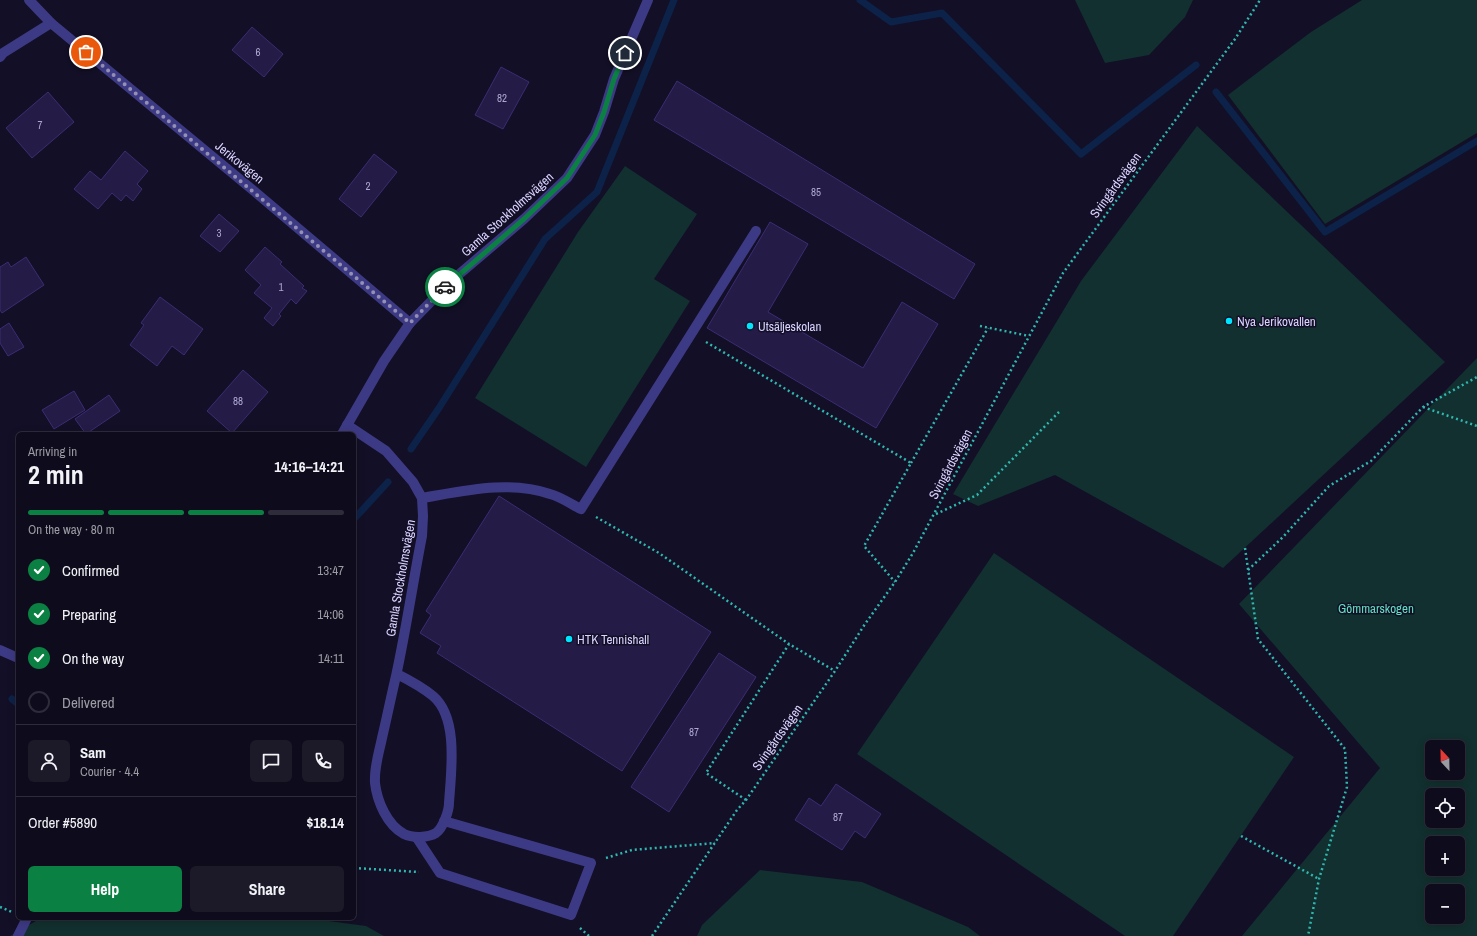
<!DOCTYPE html>
<meta charset="utf-8">
<style>
:root{--surface:#0e0b1c;--page:#1c1929;--text:#f1f3f6;--muted:#9b9ba3;--line:#2e2b3b;--accent:#0b8043}
body{margin:0;font-family:"Archivo Narrow",sans-serif;background:var(--page);color:var(--text);height:100vh;display:flex;flex-direction:column;font-size:15px;white-space:nowrap}
*{box-sizing:border-box;margin:0}
p{font-size:13px;color:var(--muted)}
.icon{flex:none;width:22px;height:22px;fill:none;stroke:currentColor;stroke-width:2;stroke-linecap:round;stroke-linejoin:round}
.map{position:relative;flex:1;overflow:hidden}
.details{position:absolute;left:16px;top:432px;width:340px;height:488px;display:flex;flex-direction:column;background:var(--surface);border-radius:6px;box-shadow:0 2px 10px #0003,0 0 0 1px var(--line)}
.details>*{flex:none}
.needle{width:26px;rotate:338deg}
.controls{position:absolute;left:1425px;top:740px;display:grid;gap:8px}
.controls a{display:grid;place-items:center;width:40px;height:40px;border-radius:6px;background:var(--surface);box-shadow:0 2px 10px #0003,0 0 0 1px var(--line);font-size:20px}
.pin{position:absolute;display:grid;place-items:center;width:34px;height:34px;color:#fff;margin:-17px;border:2px solid #fff;border-radius:50%;box-shadow:0 1px 4px #0007}
.courier{position:absolute;display:grid;place-items:center;width:40px;height:40px;margin:-20px;border:3px solid #0b8043;border-radius:50%;background:#fff;color:#222;box-shadow:0 1px 5px #0007}
.head em{font-style:normal;font-weight:800}
.head div{display:flex;flex-direction:column-reverse}
.head{display:flex;align-items:center;justify-content:space-between;height:68px;padding:0 12px}
h1{font-size:26px;font-weight:800;line-height:30px}
.bar{display:grid;grid-template-columns:repeat(4,1fr);gap:6px 4px;align-content:center;height:48px;padding:0 12px}
.bar i{height:5px;border-radius:3px;background:var(--line)}
.bar .on{background:var(--accent)}
.bar p{grid-column:span 4}
.line{display:flex;align-items:center;gap:10px;padding:0 12px;border-top:1px solid var(--line)}
.line div{flex:1}
.round{display:grid;place-items:center;flex:none;width:42px;height:42px;border-radius:6px;background:var(--page)}
ol{padding:0 12px;list-style:none}
li{display:flex;align-items:center;gap:12px;height:44px}
li p{margin-inline-start:auto}
li .icon{padding:4px;border-radius:50%;background:var(--accent);color:#fff;stroke-width:4}
li:last-child{color:var(--muted)}
li i{width:22px;height:22px;border:2px solid var(--line);border-radius:50%}
.button{display:flex;gap:8px;margin-top:auto;padding:8px 12px}
.button a{flex:1;height:46px;border-radius:6px;background:var(--accent);color:#fff;font-size:16px;font-weight:800;line-height:46px;text-align:center}
.button a+a{background:var(--page);color:var(--text)}
.map>svg:first-child{display:block}
</style>
<div class="map">
<svg width="1477" height="936" viewBox="0 0 1477 936">
<rect width="100%" height="100%" fill="#130f26"/>
<g fill="#12302f" fill-rule="evenodd">
<path d="M 1075,0 L 1193,0 L 1185,17 L 1149,55 L 1105,63 Z"/>
<path d="M 1362,0 L 1477,0 L 1477,133 L 1325,224 L 1228,95 L 1311,32 Z"/>
<path d="M 1197,126 L 1445,362 L 1223,568 L 1055,475 L 978,506 L 953,494 L 1081,281 Z"/>
<path d="M 625,166 L 697,214 L 654,279 L 690,301 L 586,467 L 475,398 L 578,232 Z"/>
<path d="M 1477,358 L 1477,936 L 1242,936 L 1380,768 L 1239,604 ZM 1432,747 L 1458,747 L 1458,773 L 1432,773 ZM 1432,795 L 1458,795 L 1458,821 L 1432,821 ZM 1432,843 L 1458,843 L 1458,869 L 1432,869 ZM 1432,891 L 1458,891 L 1458,917 L 1432,917 Z"/>
<path d="M 994,553 L 1294,757 L 1173,936 L 1125,936 L 857,754 Z"/>
<path d="M 760,870 L 862,882 L 968,927 L 980,936 L 697,936 L 702,925 Z"/>
<path d="M 41,918 L 306,918 L 366,926 L 384,936 L 10,936 Z"/>
</g>
<g fill="none" stroke-linecap="round" stroke-linejoin="round">
<g stroke="#0c2248" stroke-width="7">
<path d="M 860,0 L 891,22 L 942,13 L 1081,154 L 1196,65"/>
<path d="M 1216,92 L 1325,232 L 1477,141"/>
<path d="M 411,449 L 439,408 L 545,239 L 597,192 L 674,0"/>
<path d="M 354,519 L 388,482"/>
<path d="M 12,699 L 18,704"/>
</g>
</g>
<g fill="#241b47" stroke="#3b2d73">
<path d="M 252,27 L 283,54 L 264,77 L 232,50 Z"/>
<path d="M 501,67 L 529,82 L 503,129 L 475,115 Z"/>
<path d="M 677,81 L 975,264 L 954,299 L 654,120 Z"/>
<path d="M 48,92 L 74,122 L 32,158 L 6,128 Z"/>
<path d="M 125,151 L 148,171 L 137,184 L 142,189 L 133,201 L 126,195 L 121,201 L 112,193 L 98,209 L 74,189 L 90,171 L 101,180 Z"/>
<path d="M 374,154 L 397,172 L 361,217 L 339,199 Z"/>
<path d="M 219,214 L 239,231 L 220,252 L 200,236 Z"/>
<path d="M 770,222 L 808,244 L 768,312 L 863,368 L 902,302 L 938,324 L 876,428 L 707,328 Z"/>
<path d="M 265,247 L 282,262 L 280,264 L 304,286 L 302,288 L 307,291 L 296,304 L 291,299 L 279,314 L 281,316 L 273,326 L 264,318 L 272,308 L 254,293 L 261,285 L 245,270 Z"/>
<path d="M 26,257 L 44,285 L 2,313 L 0,310 L 0,267 L 8,262 L 11,267 Z"/>
<path d="M 160,297 L 203,329 L 184,355 L 172,346 L 157,366 L 130,345 L 144,325 L 141,323 Z"/>
<path d="M 9,323 L 24,347 L 8,356 L 0,343 L 0,329 Z"/>
<path d="M 243,370 L 268,392 L 232,433 L 207,411 Z"/>
<path d="M 74,391 L 85,410 L 54,429 L 42,410 Z"/>
<path d="M 109,395 L 120,411 L 86,434 L 75,419 Z"/>
<path d="M 499,496 L 711,632 L 622,771 L 437,653 L 441,646 L 420,633 L 431,615 L 426,611 Z"/>
<path d="M 719,653 L 756,677 L 669,812 L 631,787 Z"/>
<path d="M 836,784 L 881,814 L 865,838 L 855,831 L 842,850 L 795,820 L 809,798 L 821,806 Z"/>
</g>
<g fill="none" stroke-linecap="round" stroke-linejoin="round">
<g stroke="#2fb8b0" stroke-width="2.5" stroke-dasharray="2 3" stroke-linecap="butt">
<path d="M 980,326 L 1029,336"/>
<path d="M 706,342 L 911,463 L 864,546 L 895,582"/>
<path d="M 1423,407 L 1477,426"/>
<path d="M 911,463 L 988,328"/>
<path d="M 936,514 L 977,495 L 1059,412"/>
<path d="M 596,517 L 659,553 L 789,644"/>
<path d="M 1245,548 L 1258,639 L 1345,749 L 1347,787 L 1319,879 L 1308,936"/>
<path d="M 1248,570 L 1283,537 L 1329,486 L 1371,461 L 1423,407 L 1477,377"/>
<path d="M 746,800 L 706,773 L 789,644 L 835,671"/>
<path d="M 1241,836 L 1319,879"/>
<path d="M 606,858 L 632,850 L 715,843"/>
<path d="M 354,868 L 419,872"/>
<path d="M 0,907 L 12,912"/>
<path d="M 580,928 L 589,936"/>
<path d="M 652,936 L 737,810 L 746,800 L 835,671 L 865,624 L 895,582 L 913,553 L 1063,273 L 1235,39 L 1260,0"/>
</g>
<g stroke="#3d3a85" stroke-width="10">
<path d="M 347,425 L 386,451 L 413,482 L 422,498 L 423,516 L 422,536 C 413,582 406,630 396,676 C 391,697 387,717 382,738 C 379,753 374,767 375,783 C 377,801 387,825 404,834 C 412,838 428,838 436,833 C 443,828 449,811 449,803 C 451,772 459,718 433,696 C 422,687 409,680 397,674"/>
<path d="M 422,498 C 464,491 509,480 550,494 C 561,497 571,504 581,509 L 756,231"/>
<path d="M 417,838 L 440,873 L 571,915 L 591,863 L 444,821"/>
</g>
<g stroke="#3d3a85" stroke-width="10">
<path d="M 29,0 L 51,23 L 254,191 L 410,323"/>
<path d="M 0,57 L 3,53 L 51,23"/>
<path d="M 0,650 L 18,658"/>
</g>
<g stroke="#3d3a85" stroke-width="10">
<path d="M 342,434 L 384,361 L 410,323 L 450,282 L 524,219 L 567,178 L 595,135 L 604,112 L 614,79 L 648,0"/>
<path d="M 18,936 L 27,918"/>
</g>
</g>
<g fill="none" stroke-linecap="round" stroke-linejoin="round">
<path stroke="#948fb3" stroke-width="4" stroke-dasharray="0 7.2" d="M 86,52 L 410,323 L 445,287"/>
<path stroke="#0b8043" stroke-width="5" d="M 445,287 L 524,219 L 567,178 L 595,135 L 604,112 L 614,79 L 625,53"/>
</g>
<g fill="#00e5ff" stroke="#130f26" stroke-width="1.5">
<circle cx="1229" cy="321" r="4"/>
<circle cx="750" cy="326" r="4"/>
<circle cx="569" cy="639" r="4"/>
</g>
<g text-anchor="middle" stroke-width="3" stroke-linejoin="round" paint-order="stroke">
<g font-size="11" fill="#aca6d1">
<text x="258" y="56">6</text>
<text x="502" y="102">82</text>
<text x="40" y="129">7</text>
<text x="368" y="190">2</text>
<text x="816" y="196">85</text>
<text x="219" y="237">3</text>
<text x="281" y="291">1</text>
<text x="238" y="405">88</text>
<text x="694" y="736">87</text>
<text x="838" y="821">87</text>
</g>
<g font-size="13" fill="#d9d4ff" stroke="#130f26">
<text transform="translate(240 162) rotate(39)" y="5">Jerikovägen</text>
<text transform="translate(1115 185) rotate(-54)" y="5">Svingårdsvägen</text>
<text transform="translate(507 214) rotate(-42)" y="5">Gamla Stockholmsvägen</text>
<text transform="translate(950 464) rotate(-62)" y="5">Svingårdsvägen</text>
<text transform="translate(400 578) rotate(-80)" y="5">Gamla Stockholmsvägen</text>
<text transform="translate(777 737) rotate(-55)" y="5">Svingårdsvägen</text>
</g>
<g font-size="13" fill="#d9d4ff" stroke="#130f26" text-anchor="start">
<text x="1237" y="326">Nya Jerikovallen</text>
<text x="758" y="331">Utsäljeskolan</text>
<text x="577" y="644">HTK Tennishall</text>
</g>
<g font-size="13" fill="#5fe0c0" stroke="#130f26">
<text x="1376" y="613">Gömmarskogen</text>
</g>
</g>
</svg>
<div class="controls">
<a><svg class="needle" viewBox="-14 -14 28 28"><path d="M0-13l5 13h-10z" fill="#e53935"/><path d="M0 13l5-13h-10z" fill="#9b9ba3"/></svg></a>
<a><svg class="icon" aria-label="locate" viewBox="0 0 24 24"><circle cx="12" cy="12" r="6"/><path d="M12 2v4M12 18v4M2 12h4M18 12h4"/></svg></a>
<a>+</a>
<a>−</a>
</div>
<div class="pin" style="left:86px;top:52px;background:#ea580c"><svg class="icon" aria-label="bag" viewBox="0 0 24 24"><path d="M5 8h14l-1 12H6zM9 8a3 3 0 0 1 6 0"/></svg></div>
<div class="pin" style="left:625px;top:53px;background:#1f2937"><svg class="icon" aria-label="home" viewBox="0 0 24 24"><path d="M3 11l9-7 9 7M6 9v11h12V9"/></svg></div>
<div class="courier" style="left:445px;top:287px"><svg class="icon" aria-label="car" viewBox="0 0 24 24"><path d="M5 17H2v-5l4-1 3-4h7l3 4 3 1v5h-3M9 17h6M6 11h13"/><circle cx="7" cy="17" r="2"/><circle cx="17" cy="17" r="2"/></svg></div>
<section class="details">
<div class="head"><div><h1>2 min</h1><p>Arriving in</p></div><em>14:16–14:21</em></div>
<div class="bar"><i class="on"></i><i class="on"></i><i class="on"></i><i></i><p>On the way · 80 m</p></div>
<ol>
<li><svg class="icon" aria-label="check" viewBox="0 0 24 24"><path d="M5 12l5 5 9-10"/></svg>Confirmed<p>13:47</p></li>
<li><svg class="icon" aria-label="check" viewBox="0 0 24 24"><path d="M5 12l5 5 9-10"/></svg>Preparing<p>14:06</p></li>
<li><svg class="icon" aria-label="check" viewBox="0 0 24 24"><path d="M5 12l5 5 9-10"/></svg>On the way<p>14:11</p></li>
<li><i></i>Delivered</li>
</ol>
<div class="line" style="height:72px"><a class="round"><svg class="icon" aria-label="person" viewBox="0 0 24 24"><circle cx="12" cy="8" r="4"/><path d="M4 21q1-7 8-7t8 7"/></svg></a><div><b>Sam</b><p>Courier · 4.4</p></div><a class="round"><svg class="icon" aria-label="chat" viewBox="0 0 24 24"><path d="M4 5h16v11H9l-5 4z"/></svg></a><a class="round"><svg class="icon" aria-label="phone" viewBox="0 0 24 24"><path d="M5 4h4l2 5-3 2q2 4 5 5l2-3 5 2v4C11 20 4 13 5 4z"/></svg></a></div>
<div class="line" style="height:52px"><div>Order #5890</div><b>$18.14</b></div>
<div class="button"><a>Help</a><a>Share</a></div>
</section>
</div>
